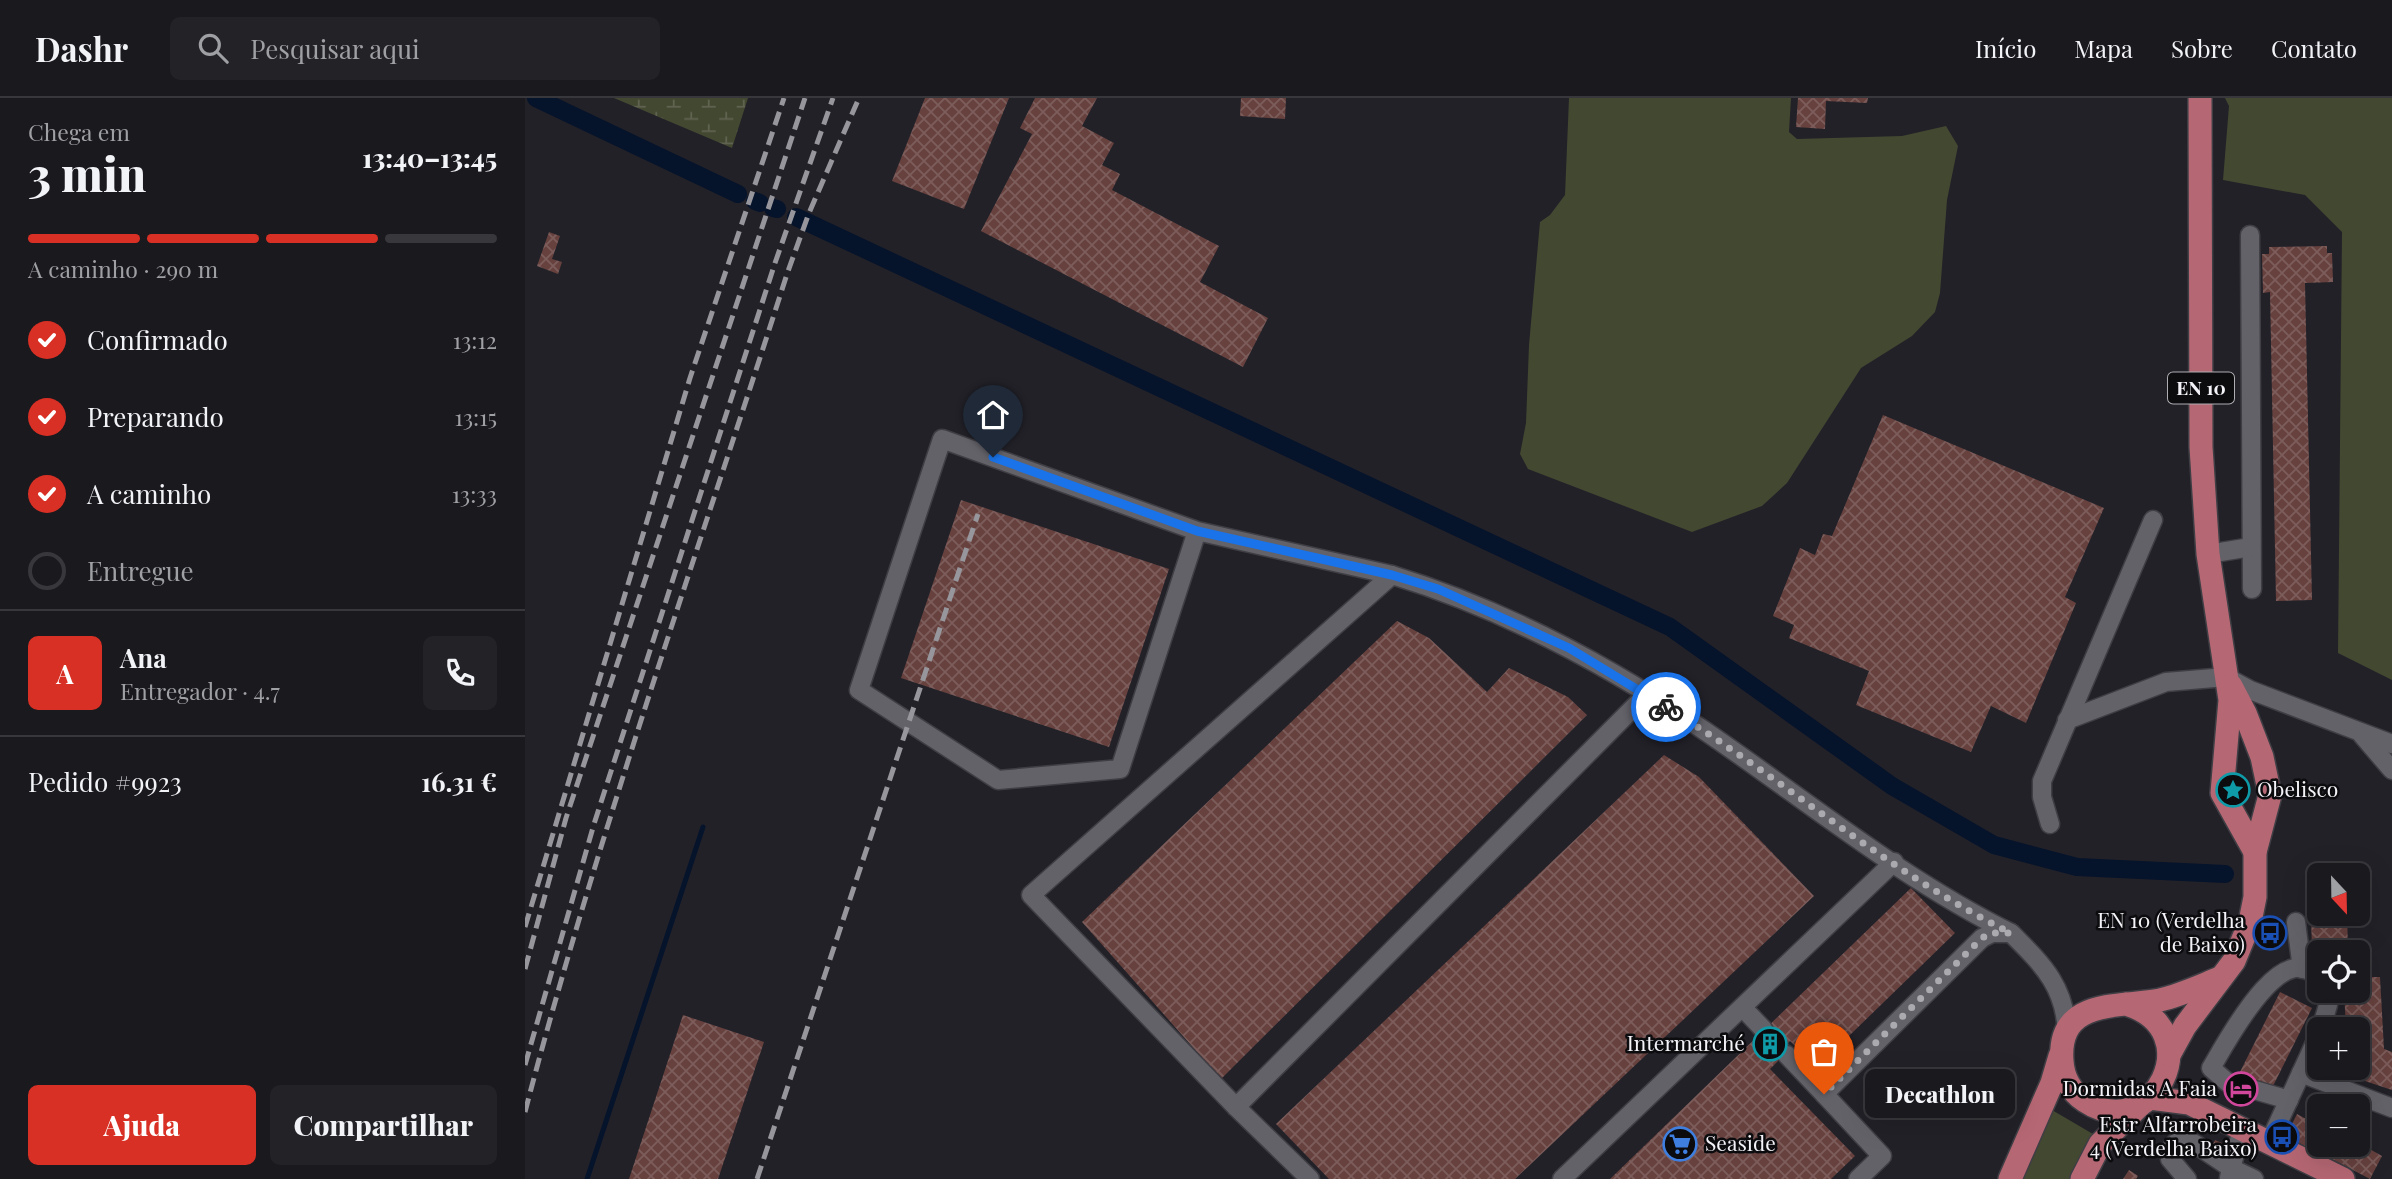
<!DOCTYPE html>
<html lang="pt">
<meta charset="utf-8">
<style>
:root{--surface:#1a191e;--page:#232227;--text:#f1f3f6;--muted:#9fa0a4;--line:#38383c;--accent:#d93025}
body{margin:0;font-family:"Playfair Display",serif;background:var(--page);color:var(--text);height:100vh;display:flex;flex-direction:column;font-size:26px;white-space:nowrap}
*{box-sizing:border-box;margin:0}
p{font-size:23px;color:var(--muted)}
.icon{flex:none;width:38px;height:38px;fill:none;stroke:currentColor;stroke-width:2;stroke-linecap:round;stroke-linejoin:round}
.map{position:relative;flex:1;overflow:hidden}
.sheet{display:flex;flex-direction:column;background:var(--surface);width:525px}
.sheet>*{flex:none}
.needle{width:46px;rotate:158deg}
.tools{position:absolute;left:1782px;top:765px;display:grid;gap:14px}
.tools a{display:grid;place-items:center;width:63px;height:63px;border-radius:10px;background:var(--surface);box-shadow:0 7px 28px #0002,0 0 0 2px var(--line);font-size:35px}
.pin{position:absolute;display:grid;place-items:center;width:60px;height:60px;color:#fff;margin:-72px -30px;border-radius:50% 50% 50% 0;rotate:-45deg;box-shadow:0 0 7px #0007}
.pin .icon{rotate:45deg}
.courier{position:absolute;display:grid;place-items:center;width:70px;height:70px;margin:-35px;border:5px solid #1a73e8;border-radius:50%;background:#fff;color:#222;box-shadow:0 2px 9px #0007}
.bubble{position:absolute;height:49px;border-radius:10px;background:var(--surface);box-shadow:0 7px 28px #0002,0 0 0 2px var(--line);font-size:23px;font-weight:800;line-height:49px;text-align:center}
.summary em{font-style:normal;font-weight:800}
.summary div{display:flex;flex-direction:column-reverse}
.summary{display:flex;align-items:center;justify-content:space-between;height:119px;padding:0 28px}
h1{font-size:46px;font-weight:800;line-height:52px}
.bar{display:grid;grid-template-columns:repeat(4,1fr);gap:10px 7px;align-content:center;height:84px;padding:0 28px}
.bar i{height:9px;border-radius:5px;background:var(--line)}
.bar .selected{background:var(--accent)}
.bar p{grid-column:span 4}
.line{display:flex;align-items:center;gap:18px;padding:0 28px;border-top:2px solid var(--line)}
.line div{flex:1}
.round{display:grid;place-items:center;flex:none;width:74px;height:74px;border-radius:10px;background:var(--page)}
ol{padding:0 28px;list-style:none}
li{display:flex;align-items:center;gap:21px;height:77px}
li p{margin-inline-start:auto}
li .icon{padding:7px;border-radius:50%;background:var(--accent);color:#fff;stroke-width:4}
li:last-child{color:var(--muted)}
li i{width:38px;height:38px;border:4px solid var(--line);border-radius:50%}
.button{display:flex;gap:14px;margin-top:auto;padding:14px 28px}
.button a{flex:1;height:80px;border-radius:10px;background:var(--accent);color:#fff;font-size:28px;font-weight:800;line-height:80px;text-align:center}
.button a+a{background:var(--page);color:var(--text)}
header{display:flex;align-items:center;gap:42px;box-sizing:border-box;height:98px;padding:0 35px;background:var(--surface);border-bottom:2px solid var(--line)}
header strong{font-size:33px}
nav{display:flex;gap:38px;margin-inline-start:auto;font-size:24px}
.search{width:490px;height:63px;background:var(--page);display:flex;align-items:center;gap:18px;box-sizing:border-box;padding:0 24px;border-radius:10px;color:var(--muted);font-size:26px}
main{display:flex;flex:1;min-height:0}
.map>svg:first-child{display:block}
</style>
<header>
<strong>Dashr</strong>
<div class="search"><svg class="icon" aria-label="search" viewBox="0 0 24 24"><circle cx="10" cy="10" r="6"/><path d="M15 15l6 6"/></svg>Pesquisar aqui</div>
<nav><a>Início</a><a>Mapa</a><a>Sobre</a><a>Contato</a></nav>
</header>
<main>
<section class="sheet">
<div class="summary"><div><h1>3 min</h1><p>Chega em</p></div><em>13:40–13:45</em></div>
<div class="bar"><i class="selected"></i><i class="selected"></i><i class="selected"></i><i></i><p>A caminho · 290 m</p></div>
<ol>
<li><svg class="icon" aria-label="check" viewBox="0 0 24 24"><path d="M5 12l5 5 9-10"/></svg>Confirmado<p>13:12</p></li>
<li><svg class="icon" aria-label="check" viewBox="0 0 24 24"><path d="M5 12l5 5 9-10"/></svg>Preparando<p>13:15</p></li>
<li><svg class="icon" aria-label="check" viewBox="0 0 24 24"><path d="M5 12l5 5 9-10"/></svg>A caminho<p>13:33</p></li>
<li><i></i>Entregue</li>
</ol>
<div class="line" style="height:126px"><b class="round" style="background:var(--accent);color:#fff">A</b><div><b>Ana</b><p>Entregador · 4.7</p></div><a class="round"><svg class="icon" aria-label="phone" viewBox="0 0 24 24"><path d="M5 4h4l2 5-3 2q2 4 5 5l2-3 5 2v4C11 20 4 13 5 4z"/></svg></a></div>
<div class="line" style="height:91px"><div>Pedido #9923</div><b>16.31 €</b></div>
<div class="button"><a>Ajuda</a><a>Compartilhar</a></div>
</section>
<div class="map">
<svg width="1867" height="1081" viewBox="0 0 1867 1081">
<defs>
<pattern id="wetland-marsh" width="20" height="14" patternUnits="userSpaceOnUse" patternTransform="scale(1.75)"><rect width="20" height="14" fill="#434831"/><path d="M1 5h8M5 5V1M11 12h8M15 12V8" fill="none" stroke="#5f6350"/></pattern>
<pattern id="building-cross-hatch" width="8" height="8" patternUnits="userSpaceOnUse" patternTransform="scale(1.75)"><rect width="8" height="8" fill="#66413e"/><path d="M0 0l8 8M0 8l8-8" fill="none" stroke="#7c5d5b"/></pattern>
</defs>
<rect width="100%" height="100%" fill="#222128"/>
<g fill="#434831">
<path d="M 1044,0 L 1266,0 L 1264,34 L 1272,41 L 1377,38 L 1421,28 L 1433,48 L 1422,102 L 1415,195 L 1410,214 L 1387,238 L 1336,270 L 1262,385 L 1237,408 L 1167,434 L 1003,371 L 995,356 L 1001,325 L 1004,247 L 1015,124 L 1025,117 L 1040,97 Z"/>
<path d="M 1700,0 L 1867,0 L 1867,582 L 1813,555 L 1817,134 L 1780,97 L 1698,82 L 1704,8 Z"/>
<path d="M 1527,1012 L 1568,1036 L 1550,1081 L 1497,1081 Z"/>
</g>
<path fill="url(#wetland-marsh)" d="M 89,0 L 223,0 L 207,50 Z"/>
<g fill="none" stroke-linecap="round" stroke-linejoin="round">
<path stroke="#05132b" stroke-width="5" d="M 62,1081 L 178,729"/>
<g stroke="#05132b" stroke-width="18">
<path d="M 11,0 L 213,96"/>
<path d="M 230,103 L 235,105"/>
<path d="M 248,110 L 252,111"/>
<path d="M 271,119 L 1145,529 L 1367,688 L 1469,747 L 1552,769 L 1700,776"/>
</g>
</g>
<g fill="url(#building-cross-hatch)">
<path d="M 400,0 L 484,0 L 439,111 L 367,83 Z"/>
<path d="M 510,0 L 572,0 L 557,28 L 589,45 L 577,67 L 595,76 L 587,92 L 694,148 L 675,184 L 743,220 L 718,269 L 456,133 L 507,36 L 495,30 Z"/>
<path d="M 716,0 L 761,0 L 760,21 L 715,18 Z"/>
<path d="M 1273,0 L 1343,0 L 1342,5 L 1301,3 L 1300,31 L 1271,29 Z"/>
<path d="M 24,134 L 35,138 L 27,161 L 37,164 L 33,176 L 12,168 Z"/>
<path d="M 1802,148 L 1802,155 L 1807,155 L 1808,184 L 1780,185 L 1787,502 L 1751,503 L 1745,194 L 1738,195 L 1737,156 L 1744,156 L 1744,149 Z"/>
<path d="M 1358,317 L 1579,410 L 1540,499 L 1551,505 L 1501,625 L 1466,608 L 1446,654 L 1331,607 L 1344,573 L 1264,540 L 1269,527 L 1248,518 L 1275,450 L 1290,457 L 1298,436 L 1307,438 Z"/>
<path d="M 436,402 L 644,471 L 584,649 L 376,580 Z"/>
<path d="M 872,523 L 904,540 L 962,594 L 984,570 L 1043,599 L 1062,617 L 696,981 L 557,824 Z"/>
<path d="M 1139,657 L 1174,679 L 1289,798 L 990,1081 L 804,1081 L 751,1026 Z"/>
<path d="M 1386,790 L 1430,835 L 1292,969 L 1265,943 L 1259,950 L 1263,953 L 1245,971 L 1330,1058 L 1306,1081 L 1085,1081 Z"/>
<path d="M 1822,818 L 1823,849 L 1838,848 L 1840,879 L 1855,879 L 1859,951 L 1867,954 L 1867,992 L 1831,980 L 1824,970 L 1832,970 L 1832,931 L 1821,931 L 1819,892 L 1832,892 L 1832,854 L 1787,851 L 1786,820 Z"/>
<path d="M 1755,894 L 1787,910 L 1745,994 L 1713,978 Z"/>
<path d="M 158,917 L 239,944 L 193,1081 L 104,1081 Z"/>
<path d="M 1772,1016 L 1794,1028 L 1794,1046 L 1807,1046 L 1800,1059 L 1761,1038 Z"/>
<path d="M 1690,1042 L 1699,1046 L 1694,1058 L 1685,1053 Z"/>
<path d="M 1832,1044 L 1857,1058 L 1845,1081 L 1805,1060 L 1813,1046 Z"/>
<path d="M 1604,1072 L 1613,1078 L 1611,1081 L 1598,1081 Z"/>
</g>
<g fill="none" stroke-linecap="round" stroke-linejoin="round">
<path stroke="#424047" stroke-width="18" stroke-dasharray="18 9" stroke-linecap="butt" d="M 1238,931 L 1262,957"/>
<defs>
<g id="minor">
<path d="M 1725,137 L 1727,491"/>
<path d="M 672,433 L 595,671 L 473,682 L 334,592 L 417,341 L 672,433 L 867,477"/>
<path d="M 1683,456 L 1726,449"/>
<path d="M 1542,622 L 1641,584 L 1701,579 L 1725,592 L 1867,646"/>
<path d="M 1837,637 L 1867,672"/>
<path d="M 1525,726 L 1517,699 L 1517,683 L 1628,422"/>
<path d="M 1771,824 L 1777,871"/>
<path d="M 1218,910 L 1238,931"/>
<path d="M 1796,931 L 1803,907 L 1799,892"/>
<path d="M 1262,957 L 1299,996"/>
<path d="M 1776,975 L 1867,1010"/>
<path d="M 1764,1002 L 1702,984 L 1686,970 C 1700,947 1760,831 1794,883"/>
<path d="M 711,1009 L 1121,597"/>
<path d="M 1744,1045 L 1794,936"/>
<path d="M 1704,1080 L 1706,1070 L 1729,1081"/>
<path d="M 785,1081 L 711,1009 L 506,797 L 867,477 C 978,511 1085,568 1180,633 C 1281,702 1377,781 1486,835"/>
<path d="M 1037,1081 L 1369,764"/>
<path d="M 1333,1081 L 1357,1058 L 1299,996 L 1457,840 L 1467,835 L 1486,835 C 1518,867 1541,889 1542,937"/>
<path d="M 1662,1081 L 1645,1061 C 1644,1051 1649,1045 1657,1041 L 1670,1046 L 1706,1070 L 1717,1032"/>
</g>
<g id="major">
<path d="M 1675,0 L 1676,349 L 1683,456 L 1705,602 L 1697,695 L 1730,754"/>
<path d="M 1601,906 C 1687,932 1627,1048 1560,1003 C 1546,994 1538,979 1537,963 C 1532,899 1596,910 1635,902 C 1656,897 1675,888 1695,880"/>
<path d="M 1644,957 L 1660,928 L 1709,863 L 1725,824 L 1730,799 L 1730,754 L 1745,697 L 1737,659 L 1720,615 L 1706,588"/>
<path d="M 1625,1000 L 1664,1005 L 1818,1081"/>
<path d="M 1485,1081 L 1527,985 L 1535,958"/>
<path d="M 1557,1081 L 1575,1046 L 1615,1007"/>
</g>
</defs>
<use href="#minor" stroke="#3f3e44" stroke-width="21"/>
<use href="#major" stroke="#3f3e44" stroke-width="26"/>
<use href="#minor" stroke="#636269" stroke-width="18"/>
<use href="#major" stroke="#b56773" stroke-width="23"/>
<g stroke="#97969c" stroke-width="5" stroke-dasharray="14 7" stroke-linecap="butt">
<path d="M 0,829 L 165,280 L 259,0"/>
<path d="M 0,871 L 41,720 L 280,0"/>
<path d="M 0,967 L 69,726 L 250,165 L 308,0"/>
<path d="M 0,1014 C 74,731 173,455 262,176 L 284,115 L 334,0"/>
<path d="M 232,1081 L 453,416"/>
</g>
</g>
<g fill="none" stroke-linecap="round" stroke-linejoin="round">
<path stroke="#aaaaaf" stroke-width="7" stroke-dasharray="0 12.6" d="M 1141,609 C 1258,680 1362,774 1486,835 L 1467,835 L 1457,840 L 1299,996"/>
<path stroke="#1a73e8" stroke-width="9" d="M 468,359 L 672,433 L 867,477 L 913,491 L 1044,550 L 1141,609"/>
</g>
<defs>
<symbol id="sight-ring" viewBox="-11 -11 22 22"><circle r="9.5" fill="#0c0b0e" stroke="#0f9aa8" stroke-width="1.5"/><path d="M0-6L1.8-2.2L6-1.7L2.9 1.2L3.7 5.4L0 3.3L-3.7 5.4L-2.9 1.2L-6-1.7L-1.8-2.2Z" fill="#0f9aa8"/></symbol>
<symbol id="bus-ring" viewBox="-11 -11 22 22"><circle r="9.5" fill="#0c0b0e" stroke="#1a4fb4" stroke-width="1.5"/><path d="M-5-6H5V4H4V6H2V4H-2V6H-4V4H-5ZM-3.5-4V0h7V-4ZM-3.5 1.2v1.5H-2V1.2ZM2 1.2v1.5H3.5V1.2Z" fill="#1a4fb4"/></symbol>
<symbol id="building-ring" viewBox="-11 -11 22 22"><circle r="9.5" fill="#0c0b0e" stroke="#0f9aa8" stroke-width="1.5"/><path d="M-4-6H4V6H1V3H-1V6H-4ZM-2.5-4.3h1.7v1.8h-1.7ZM.8-4.3h1.7v1.8H.8ZM-2.5-1h1.7V.8h-1.7ZM.8-1h1.7V.8H.8Z" fill="#0f9aa8"/></symbol>
<symbol id="hotel-ring" viewBox="-11 -11 22 22"><circle r="9.5" fill="#0c0b0e" stroke="#d1479c" stroke-width="1.5"/><path d="M-6-4.5h1.5V1H6V5H4.5V3h-9V5H-6ZM-4 0a1.8 1.8 0 1 1 3.6 0ZM.5 0V-2.5h3Q6-2.5 6 0Z" fill="#d1479c"/></symbol>
<symbol id="supermarket-ring" viewBox="-11 -11 22 22"><circle r="9.5" fill="#0c0b0e" stroke="#3f7fe0" stroke-width="1.5"/><path d="M-6-5.5h2.5l.6 2H6L4.5 2H-2.5L-4.4-4H-6ZM-1.5 3.2a1.3 1.3 0 1 0 .1 0ZM3 3.2a1.3 1.3 0 1 0 .1 0Z" fill="#3f7fe0"/></symbol>
</defs>
<g fill-rule="evenodd">
<use href="#sight-ring" x="1689" y="673" width="38" height="38"/>
<use href="#bus-ring" x="1726" y="816" width="38" height="38"/>
<use href="#building-ring" x="1226" y="927" width="38" height="38"/>
<use href="#hotel-ring" x="1697" y="972" width="38" height="38"/>
<use href="#bus-ring" x="1738" y="1020" width="38" height="38"/>
<use href="#supermarket-ring" x="1136" y="1027" width="38" height="38"/>
</g>
<g text-anchor="middle" stroke-width="5" stroke-linejoin="round" paint-order="stroke">
<rect fill="#0c0b0e" stroke="#aeadb2" stroke-width="2" x="1643" y="274.5" width="66" height="31" rx="5"/>
<g font-size="19" font-weight="bold" fill="#f4f3f8">
<text x="1676" y="297">EN 10</text>
</g>
<g font-size="21" fill="#f4f3f8" stroke="#0c0b0e" text-anchor="end">
<text x="1732" y="699" text-anchor="start">Obelisco</text>
<text x="1720" y="830">EN 10 (Verdelha<tspan x="1720" dy="24">de Baixo)</tspan></text>
<text x="1220" y="953">Intermarché</text>
<text x="1692" y="998">Dormidas A Faia</text>
<text x="1732" y="1034">Estr Alfarrobeira<tspan x="1732" dy="24">4 (Verdelha Baixo)</tspan></text>
<text x="1180" y="1053" text-anchor="start">Seaside</text>
</g>
</g>
</svg>
<div class="tools">
<a><svg class="needle" viewBox="-14 -14 28 28"><path d="M0-13l5 13h-10z" fill="#e53935"/><path d="M0 13l5-13h-10z" fill="#9fa0a4"/></svg></a>
<a><svg class="icon" aria-label="locate" viewBox="0 0 24 24"><circle cx="12" cy="12" r="6"/><path d="M12 2v4M12 18v4M2 12h4M18 12h4"/></svg></a>
<a>+</a>
<a>−</a>
</div>
<div class="pin" style="left:1299px;top:996px;background:#ea580c"><svg class="icon" aria-label="bag" viewBox="0 0 24 24"><path d="M5 8h14l-1 12H6zM9 8a3 3 0 0 1 6 0"/></svg></div>
<div class="pin" style="left:468px;top:359px;background:#1f2937"><svg class="icon" aria-label="home" viewBox="0 0 24 24"><path d="M3 11l9-7 9 7M6 9v11h12V9"/></svg></div>
<div class="courier" style="left:1141px;top:609px"><svg class="icon" aria-label="bike" viewBox="0 0 24 24"><circle cx="6" cy="16" r="4"/><circle cx="18" cy="16" r="4"/><path d="M6 16l4-8h5l3 8M10 8l3 8H6M13 5h3"/></svg></div>
<div class="bubble" style="left:1340px;top:971px;width:150px">Decathlon</div>
</div>
</main>
